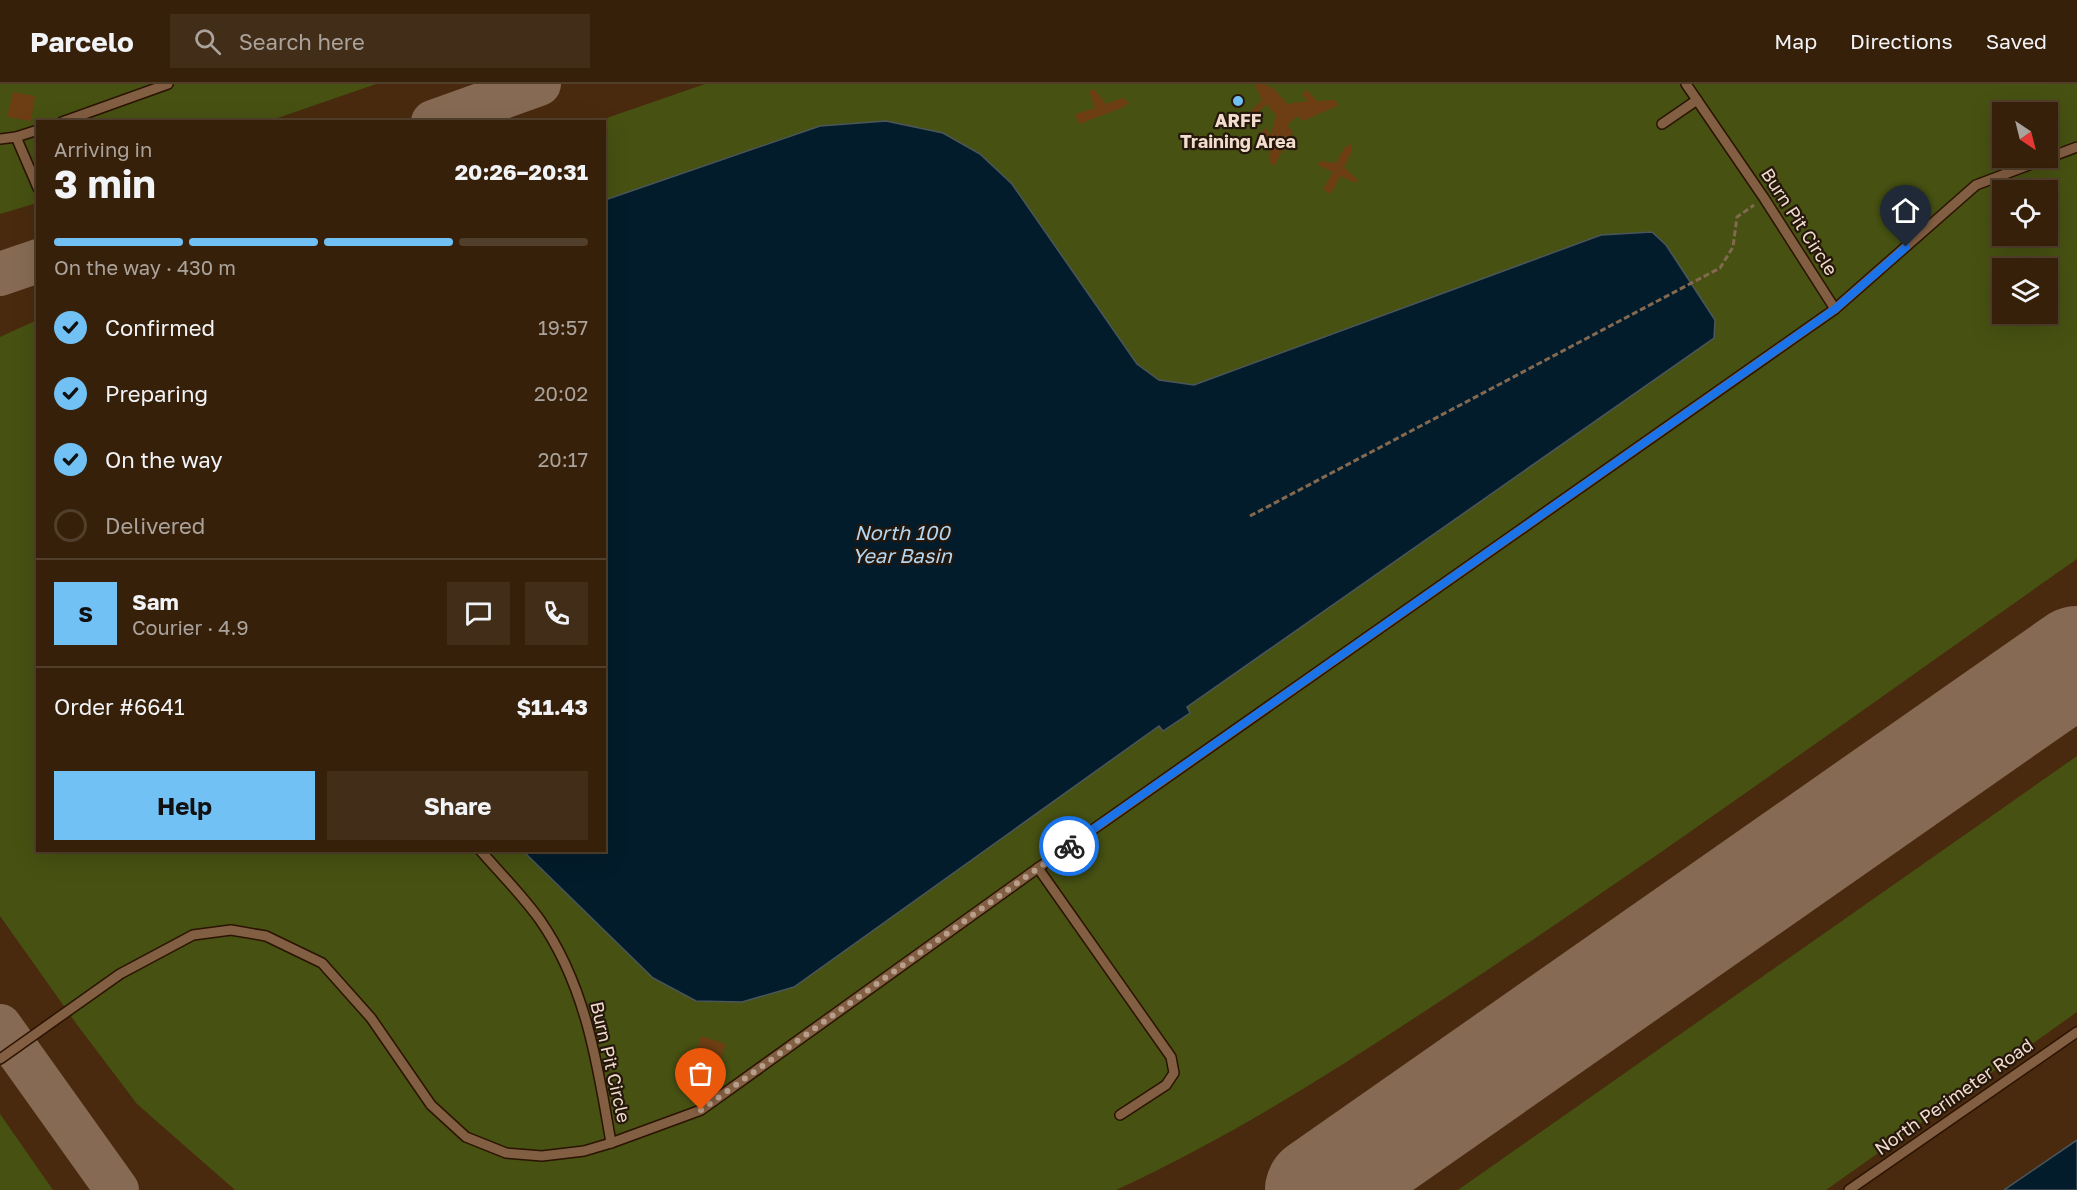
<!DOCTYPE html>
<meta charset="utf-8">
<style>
:root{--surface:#37200a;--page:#422d18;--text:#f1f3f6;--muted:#aaa39c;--line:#513e2b;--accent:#72c1f5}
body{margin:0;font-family:"Golos Text",sans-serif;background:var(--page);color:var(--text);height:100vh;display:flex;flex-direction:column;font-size:22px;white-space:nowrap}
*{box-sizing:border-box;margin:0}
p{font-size:20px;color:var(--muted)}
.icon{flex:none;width:33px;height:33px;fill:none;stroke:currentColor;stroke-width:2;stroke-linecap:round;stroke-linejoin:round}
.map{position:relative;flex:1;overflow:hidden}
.sheet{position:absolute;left:36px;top:36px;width:570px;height:732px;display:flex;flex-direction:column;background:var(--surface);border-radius:0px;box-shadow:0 6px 24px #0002,0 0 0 2px var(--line)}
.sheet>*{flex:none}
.needle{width:39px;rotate:145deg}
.buttons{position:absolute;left:1992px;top:18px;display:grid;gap:12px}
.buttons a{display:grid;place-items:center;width:66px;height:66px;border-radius:0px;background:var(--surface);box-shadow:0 6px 24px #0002,0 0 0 2px var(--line);font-size:30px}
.pin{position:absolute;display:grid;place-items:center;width:51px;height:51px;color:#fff;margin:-62px -26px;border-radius:50% 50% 50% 0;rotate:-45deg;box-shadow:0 0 6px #0007}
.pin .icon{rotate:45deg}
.courier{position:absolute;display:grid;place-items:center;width:60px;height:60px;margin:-30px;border:4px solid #1a73e8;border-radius:50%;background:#fff;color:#222;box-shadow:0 2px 8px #0007}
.overview em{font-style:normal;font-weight:700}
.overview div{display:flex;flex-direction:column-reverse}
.overview{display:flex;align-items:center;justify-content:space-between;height:102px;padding:0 18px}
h1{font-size:39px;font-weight:700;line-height:45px}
.bar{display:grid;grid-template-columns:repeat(4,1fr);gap:9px 6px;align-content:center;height:72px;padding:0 18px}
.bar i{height:8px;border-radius:4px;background:var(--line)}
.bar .active{background:var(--accent)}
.bar p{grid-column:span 4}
.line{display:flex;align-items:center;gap:15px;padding:0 18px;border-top:2px solid var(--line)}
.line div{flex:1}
.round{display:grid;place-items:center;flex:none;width:63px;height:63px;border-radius:0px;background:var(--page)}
ol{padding:0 18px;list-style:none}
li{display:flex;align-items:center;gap:18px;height:66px}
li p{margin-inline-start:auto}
li .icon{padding:6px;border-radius:50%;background:var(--accent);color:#111;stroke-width:4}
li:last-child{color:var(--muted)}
li i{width:33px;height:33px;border:3px solid var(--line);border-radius:50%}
.primary-button{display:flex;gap:12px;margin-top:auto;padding:12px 18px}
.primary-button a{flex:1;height:69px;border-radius:0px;background:var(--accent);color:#111;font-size:24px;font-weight:700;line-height:69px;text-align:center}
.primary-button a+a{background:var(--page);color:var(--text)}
header{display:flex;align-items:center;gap:36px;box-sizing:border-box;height:84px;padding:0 30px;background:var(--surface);border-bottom:2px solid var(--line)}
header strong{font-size:28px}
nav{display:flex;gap:33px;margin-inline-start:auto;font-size:21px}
.search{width:420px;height:54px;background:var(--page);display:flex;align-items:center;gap:15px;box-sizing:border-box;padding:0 21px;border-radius:0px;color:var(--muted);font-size:22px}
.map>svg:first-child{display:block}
</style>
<header>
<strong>Parcelo</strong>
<div class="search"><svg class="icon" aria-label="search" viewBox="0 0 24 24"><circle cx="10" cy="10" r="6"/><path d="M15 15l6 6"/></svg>Search here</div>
<nav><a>Map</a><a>Directions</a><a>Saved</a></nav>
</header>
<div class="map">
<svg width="2077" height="1106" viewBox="0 0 2077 1106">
<rect width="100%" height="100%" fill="#492a0e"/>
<g fill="#465112" fill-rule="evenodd">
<path d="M 0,0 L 376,0 L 269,37 L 38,38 L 37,119 L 0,130 Z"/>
<path d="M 705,0 L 2077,0 L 2077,475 C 1881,612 1688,753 1489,885 C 1369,964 1247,1046 1116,1106 L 235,1106 L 137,1020 L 78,942 L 0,832 L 0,253 L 37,236 L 38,766 L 604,766 L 604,38 L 598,37 ZM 2002,28 L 2048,28 L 2048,74 L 2002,74 ZM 2002,106 L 2048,106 L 2048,152 L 2002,152 ZM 2002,184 L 2048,184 L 2048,230 L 2002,230 Z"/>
<path d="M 2077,672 L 2077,928 L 1826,1106 L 1458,1106 Z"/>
<path d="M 0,1030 L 53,1106 L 0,1106 Z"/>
</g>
<g fill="#031c2b" stroke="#4a565c" stroke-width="1.5">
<path d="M 886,37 L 943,49 L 980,70 L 1012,100 L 1137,280 L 1159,296 L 1194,301 L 1601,151 L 1652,148 L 1666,161 L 1715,236 L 1714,254 L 1187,623 L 1190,629 L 1163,647 L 1159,642 L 794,903 L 742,918 L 696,917 L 653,894 L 523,767 L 604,766 L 605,116 L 820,42 Z"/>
<path d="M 2077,1056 L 2077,1106 L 2004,1106 Z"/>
</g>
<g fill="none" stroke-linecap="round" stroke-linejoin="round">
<g stroke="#866a54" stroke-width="44">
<path d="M 433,38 L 539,0"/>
<path d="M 0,190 L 38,177"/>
<path d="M 0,942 L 117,1106"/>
<path d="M 1296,1106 L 1387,1059"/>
</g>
<path stroke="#866a54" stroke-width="108" d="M 1319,1106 L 2077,576"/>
</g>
<g fill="#6d3e13">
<path d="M 1255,0 L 1264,0 L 1274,5 L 1287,20 L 1308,17 L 1302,10 L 1307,6 L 1317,17 L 1334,16 L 1339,21 L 1303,37 L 1298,32 L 1287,41 L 1293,48 L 1274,82 L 1269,77 L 1271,60 L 1261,49 L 1265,44 L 1271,51 L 1276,31 L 1266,20 L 1254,33 L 1250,28 L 1262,16 Z"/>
<path d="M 1094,5 L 1106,20 L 1122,14 L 1129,18 L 1124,23 L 1079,40 L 1075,30 L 1095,24 L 1089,7 Z"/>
<path d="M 13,8 L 35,12 L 31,37 L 7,33 Z"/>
<path d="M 1351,60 L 1352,67 L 1344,83 L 1358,96 L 1356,99 L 1340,92 L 1331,110 L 1323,105 L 1333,88 L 1318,81 L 1320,77 L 1336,79 L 1345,63 Z"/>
<path d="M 701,952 L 726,960 L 711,1002 L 687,994 Z"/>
</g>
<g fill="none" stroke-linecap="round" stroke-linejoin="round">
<defs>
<g id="lane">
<path d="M 1686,0 L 1764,114 L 1835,225"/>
<path d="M 62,38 L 168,0"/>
<path d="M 1662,40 L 1697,16"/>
<path d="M 16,53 L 38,104"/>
<path d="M 0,55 L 16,53 L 38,46"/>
<path d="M 480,766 C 500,789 523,812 540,836 C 586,902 598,982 611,1059 L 701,1026 L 1038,784 L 1835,225 L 1976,101 L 2077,63"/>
<path d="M 1038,784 L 1171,973 L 1174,989 L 1166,1001 L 1120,1031"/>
<path d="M 0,975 L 120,890 L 193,851 L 231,846 L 266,852 L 322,879 L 371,934 L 431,1021 L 466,1053 L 506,1069 L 542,1072 L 584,1067 L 611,1059"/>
<path d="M 1849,1106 L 2077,948"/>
</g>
</defs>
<use href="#lane" stroke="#2b1301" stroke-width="12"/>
<path stroke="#846951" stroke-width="3" stroke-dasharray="6 3" stroke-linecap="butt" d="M 1250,432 L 1720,184 L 1733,163 L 1737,133 L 1754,121"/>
<use href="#lane" stroke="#825e42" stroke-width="9"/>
</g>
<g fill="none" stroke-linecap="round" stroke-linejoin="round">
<path stroke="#b69e8a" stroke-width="6" stroke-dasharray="0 10.8" d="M 701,1026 L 1069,762"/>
<path stroke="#1a73e8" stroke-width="8" d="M 1069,762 L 1835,225 L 1906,163"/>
</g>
<circle fill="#72c1f5" stroke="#25170b" stroke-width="2" cx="1238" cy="17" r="6"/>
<g text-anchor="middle" stroke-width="4.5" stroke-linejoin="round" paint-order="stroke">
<g font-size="18" font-weight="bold" fill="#f1dccd" stroke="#25170b">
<text x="1238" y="43">ARFF<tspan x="1238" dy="21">Training Area</tspan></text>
</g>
<g font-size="18" fill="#f1dccd" stroke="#25170b">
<text transform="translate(1799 138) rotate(57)" y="6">Burn Pit Circle</text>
<text transform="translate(610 978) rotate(77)" y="6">Burn Pit Circle</text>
<text transform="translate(1954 1013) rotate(-35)" y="6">North Perimeter Road</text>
</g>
<g font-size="20" font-style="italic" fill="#b1d7f2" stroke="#25170b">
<text x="902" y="456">North 100<tspan x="902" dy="23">Year Basin</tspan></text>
</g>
</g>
</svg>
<div class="buttons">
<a><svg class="needle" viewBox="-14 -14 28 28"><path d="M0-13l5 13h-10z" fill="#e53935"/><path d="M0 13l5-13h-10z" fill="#aaa39c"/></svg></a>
<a><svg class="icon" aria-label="locate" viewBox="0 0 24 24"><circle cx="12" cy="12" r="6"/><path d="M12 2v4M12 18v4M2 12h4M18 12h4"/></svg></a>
<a><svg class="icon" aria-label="layers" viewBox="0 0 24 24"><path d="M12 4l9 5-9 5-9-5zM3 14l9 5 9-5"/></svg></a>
</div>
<div class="pin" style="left:701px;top:1026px;background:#ea580c"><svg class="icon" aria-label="bag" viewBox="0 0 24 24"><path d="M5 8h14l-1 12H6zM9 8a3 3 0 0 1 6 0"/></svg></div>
<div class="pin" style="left:1906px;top:163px;background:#1f2937"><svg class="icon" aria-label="home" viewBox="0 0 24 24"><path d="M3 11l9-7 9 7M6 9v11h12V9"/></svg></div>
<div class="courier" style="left:1069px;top:762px"><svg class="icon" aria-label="bike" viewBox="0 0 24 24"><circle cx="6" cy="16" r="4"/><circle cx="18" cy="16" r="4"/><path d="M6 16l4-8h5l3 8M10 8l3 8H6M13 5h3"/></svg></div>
<section class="sheet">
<div class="overview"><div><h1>3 min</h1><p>Arriving in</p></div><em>20:26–20:31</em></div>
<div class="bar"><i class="active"></i><i class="active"></i><i class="active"></i><i></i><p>On the way · 430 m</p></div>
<ol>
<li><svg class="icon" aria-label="check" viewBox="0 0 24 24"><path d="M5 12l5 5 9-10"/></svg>Confirmed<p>19:57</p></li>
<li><svg class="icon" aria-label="check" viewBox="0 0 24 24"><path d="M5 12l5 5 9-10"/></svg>Preparing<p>20:02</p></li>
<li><svg class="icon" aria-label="check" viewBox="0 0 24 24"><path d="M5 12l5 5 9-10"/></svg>On the way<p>20:17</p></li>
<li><i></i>Delivered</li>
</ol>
<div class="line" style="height:108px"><b class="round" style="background:var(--accent);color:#111">S</b><div><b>Sam</b><p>Courier · 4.9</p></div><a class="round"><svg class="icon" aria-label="chat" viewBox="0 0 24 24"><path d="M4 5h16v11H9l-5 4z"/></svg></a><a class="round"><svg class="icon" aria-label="phone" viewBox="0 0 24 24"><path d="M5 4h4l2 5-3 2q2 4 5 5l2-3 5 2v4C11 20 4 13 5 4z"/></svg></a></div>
<div class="line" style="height:78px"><div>Order #6641</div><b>$11.43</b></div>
<div class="primary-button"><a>Help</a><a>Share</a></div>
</section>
</div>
